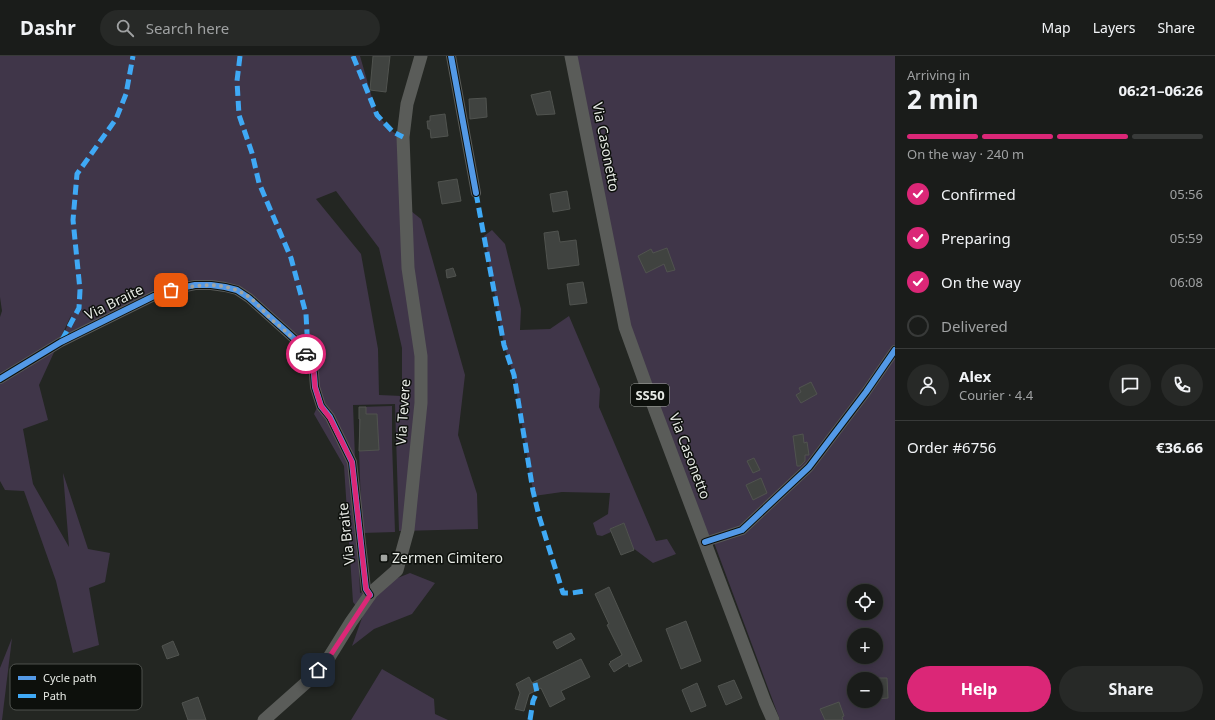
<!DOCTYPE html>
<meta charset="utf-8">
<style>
:root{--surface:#1a1c1a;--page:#272927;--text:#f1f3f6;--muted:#9fa1a2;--line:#383a39;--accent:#db2777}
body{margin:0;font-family:"Noto Sans",sans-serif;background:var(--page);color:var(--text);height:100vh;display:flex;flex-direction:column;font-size:15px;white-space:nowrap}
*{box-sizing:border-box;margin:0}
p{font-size:13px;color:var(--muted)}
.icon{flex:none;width:22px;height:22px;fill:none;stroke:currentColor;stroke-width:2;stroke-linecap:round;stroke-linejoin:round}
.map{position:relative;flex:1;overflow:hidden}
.drawer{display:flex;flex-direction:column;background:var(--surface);width:320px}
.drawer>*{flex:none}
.tools{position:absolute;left:847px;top:528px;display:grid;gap:8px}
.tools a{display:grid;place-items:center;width:36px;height:36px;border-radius:50%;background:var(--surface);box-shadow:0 2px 10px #0003,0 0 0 1px var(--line);font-size:20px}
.pin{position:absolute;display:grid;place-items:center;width:34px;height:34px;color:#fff;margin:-17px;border-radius:8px;box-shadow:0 2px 6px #0006}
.courier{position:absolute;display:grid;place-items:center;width:40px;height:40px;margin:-20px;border:3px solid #db2777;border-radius:50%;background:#fff;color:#222;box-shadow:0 1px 5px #0007}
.overview em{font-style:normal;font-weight:700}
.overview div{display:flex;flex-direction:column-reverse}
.overview{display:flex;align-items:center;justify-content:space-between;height:68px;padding:0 12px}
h1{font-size:26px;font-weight:700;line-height:30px}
.bar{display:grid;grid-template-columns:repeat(4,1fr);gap:6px 4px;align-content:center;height:48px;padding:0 12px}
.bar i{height:5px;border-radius:3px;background:var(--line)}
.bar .current{background:var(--accent)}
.bar p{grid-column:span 4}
.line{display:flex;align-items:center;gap:10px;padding:0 12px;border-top:1px solid var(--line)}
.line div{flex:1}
.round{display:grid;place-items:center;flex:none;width:42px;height:42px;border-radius:21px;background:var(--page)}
ol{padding:0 12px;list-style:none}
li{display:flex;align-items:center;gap:12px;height:44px}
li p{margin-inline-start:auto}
li .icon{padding:4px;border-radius:50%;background:var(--accent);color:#fff;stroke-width:4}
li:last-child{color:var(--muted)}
li i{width:22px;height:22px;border:2px solid var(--line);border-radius:50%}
.button{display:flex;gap:8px;margin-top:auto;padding:8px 12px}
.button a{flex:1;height:46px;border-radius:24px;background:var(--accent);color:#fff;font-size:16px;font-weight:700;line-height:46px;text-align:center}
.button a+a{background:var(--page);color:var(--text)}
header{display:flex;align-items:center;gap:24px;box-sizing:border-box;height:56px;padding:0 20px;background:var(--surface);border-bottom:1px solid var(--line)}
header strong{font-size:19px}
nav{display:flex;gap:22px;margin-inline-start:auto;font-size:14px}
.search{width:280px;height:36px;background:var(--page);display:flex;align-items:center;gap:10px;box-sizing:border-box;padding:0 14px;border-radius:22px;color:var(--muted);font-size:15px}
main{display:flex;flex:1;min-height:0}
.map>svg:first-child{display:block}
</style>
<header>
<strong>Dashr</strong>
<div class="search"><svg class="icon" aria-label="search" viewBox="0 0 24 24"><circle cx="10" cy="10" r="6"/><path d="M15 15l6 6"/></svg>Search here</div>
<nav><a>Map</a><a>Layers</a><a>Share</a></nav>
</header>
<main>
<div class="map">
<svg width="895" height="664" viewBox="0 0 895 664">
<rect width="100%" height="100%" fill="#232622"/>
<g fill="#403649" fill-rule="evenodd">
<path d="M 0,0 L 360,0 L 377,59 L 393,76 L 403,81 L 406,151 L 421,163 L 465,319 L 458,379 L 477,438 L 478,473 L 399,475 L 395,348 L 353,349 L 360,537 L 410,517 L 435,527 L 412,558 L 374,573 L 352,590 L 363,559 L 353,546 L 344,410 L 314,358 L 320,345 L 308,301 L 267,259 L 225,231 L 171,234 L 61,286 L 72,257 L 39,329 L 48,364 L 23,373 L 33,428 L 69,491 L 63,417 L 88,493 L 110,497 L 105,526 L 89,532 L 99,589 L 73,597 L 56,525 L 24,435 L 5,434 L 0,425 L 0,261 L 2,255 L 0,241 ZM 336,135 L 379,192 L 402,292 L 402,340 L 379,339 L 378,293 L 361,198 L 316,143 Z"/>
<path d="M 577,0 L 895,0 L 895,664 L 780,664 L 713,484 L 705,486 L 629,271 ZM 854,535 L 876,535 L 876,557 L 854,557 ZM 854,579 L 876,579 L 876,601 L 854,601 ZM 854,623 L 876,623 L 876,645 L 854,645 Z"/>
<path d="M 492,174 L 505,188 L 521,253 L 520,274 L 550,273 L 569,260 L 600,333 L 599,351 L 656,485 L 667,483 L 676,498 L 653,507 L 633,492 L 624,467 L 610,473 L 611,476 L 602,480 L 597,479 L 593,467 L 608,458 L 610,437 L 562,436 L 534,440 L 529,412 L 514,320 L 504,289 L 484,180 Z"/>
<path d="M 392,350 L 392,386 L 395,476 L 362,477 L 359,395 L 359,351 Z"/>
<path d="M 12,582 L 2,664 L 0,664 L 0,612 Z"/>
<path d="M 382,613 L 434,643 L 435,658 L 448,664 L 351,664 Z"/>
</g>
<g fill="#404340" stroke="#50534f">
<path d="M 373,0 L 390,0 L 386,36 L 370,34 Z"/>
<path d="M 550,35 L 555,58 L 537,59 L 531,39 Z"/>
<path d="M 486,42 L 487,61 L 470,63 L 469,43 Z"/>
<path d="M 445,58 L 448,80 L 431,82 L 430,73 L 428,73 L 427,65 L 430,65 L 430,60 Z"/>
<path d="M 457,123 L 461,145 L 442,148 L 438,126 Z"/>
<path d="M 567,135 L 570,153 L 553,156 L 550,138 Z"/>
<path d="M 558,175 L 560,186 L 576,184 L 579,209 L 548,213 L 544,177 Z"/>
<path d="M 667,192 L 675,214 L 667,216 L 664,208 L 646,217 L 638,200 L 651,193 L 653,197 Z"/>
<path d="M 453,212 L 456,220 L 447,222 L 446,214 Z"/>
<path d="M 583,226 L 587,247 L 570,249 L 567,228 Z"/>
<path d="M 811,326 L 817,338 L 801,347 L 796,339 L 801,336 L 799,332 Z"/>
<path d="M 359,351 L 366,351 L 366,358 L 377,358 L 379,394 L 359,395 L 360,363 L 359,363 Z"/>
<path d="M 803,378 L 804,387 L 807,386 L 809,399 L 805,399 L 805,405 L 800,410 L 797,410 L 793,380 Z"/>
<path d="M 754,402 L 760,414 L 753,417 L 747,405 Z"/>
<path d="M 761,422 L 767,437 L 753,444 L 746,429 Z"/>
<path d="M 624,467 L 634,494 L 621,499 L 610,473 Z"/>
<path d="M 609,531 L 642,605 L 629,611 L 628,607 L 614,616 L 609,608 L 611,606 L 610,606 L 622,599 L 607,569 L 609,568 L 595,538 Z"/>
<path d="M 686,565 L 701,605 L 681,613 L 666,573 Z"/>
<path d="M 571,577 L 575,583 L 557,593 L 553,586 Z"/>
<path d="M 173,585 L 179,599 L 167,603 L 162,590 Z"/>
<path d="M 581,603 L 590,621 L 561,635 L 565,643 L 550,651 L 541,632 L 529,638 L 524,655 L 515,653 L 520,637 L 516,628 L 529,621 L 532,627 Z"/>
<path d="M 876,622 L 887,622 L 888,642 L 876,643 Z"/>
<path d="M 734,624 L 742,642 L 726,649 L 718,630 Z"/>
<path d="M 697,627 L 706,650 L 691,656 L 682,634 Z"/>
<path d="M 198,641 L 206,664 L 188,664 L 182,647 Z"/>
<path d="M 839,646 L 844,660 L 842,661 L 843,664 L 825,664 L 820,653 Z"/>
</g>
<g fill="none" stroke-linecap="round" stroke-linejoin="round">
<g stroke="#5a5c59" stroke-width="10">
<path d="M 451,0 L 476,137"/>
<path d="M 0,323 L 61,286 L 154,240 L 171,234 L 195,229 L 211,229 L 225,231 L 237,234 L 249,242 L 288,277 L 301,289 L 308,301 L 314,317 L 315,331 L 321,350 L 330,361 L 352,406 L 366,533 L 370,539"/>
<path d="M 705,486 L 742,474 L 809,411 L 866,336 L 895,294"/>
</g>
<g stroke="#5a5c59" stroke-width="13">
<path d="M 571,0 L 625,271 L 655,354 L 765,646 L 773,664"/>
<path d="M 264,664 L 308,625 L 328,603 L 351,566 L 372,536 L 397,514 L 408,474 L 421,347 L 421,300 L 408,212 L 403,81 L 407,48 L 421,0"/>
</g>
<g stroke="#3fa9f5" stroke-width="5" stroke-dasharray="10 5" stroke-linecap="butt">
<path d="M 240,0 L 237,25 L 239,59 L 252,97 L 259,127 L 291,202 L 306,258 L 308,296"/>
<path d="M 353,0 L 377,59 L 393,76 L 403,81"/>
<path d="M 476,137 L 504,289 L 514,319 L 533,435 L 539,460 L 563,537 L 572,537 L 584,535"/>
<path d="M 62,284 L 79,252 L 80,234 L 73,164 L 77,118 L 116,63 L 126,38 L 133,0"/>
<path d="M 530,664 L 533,645 L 537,636 L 535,627"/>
</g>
<defs>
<g id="cycleway">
<path d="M 451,0 L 476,137"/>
<path d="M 0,323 L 61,286 L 154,240 L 171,234 L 195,229 L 211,229 L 225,231 L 237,234 L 249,242 L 288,277 L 301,289 L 308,301 L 314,317 L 315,331 L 321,350 L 330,361 L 352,406 L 366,533 L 370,539"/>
<path d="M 705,486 L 742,474 L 809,411 L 866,336 L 895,294"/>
</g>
</defs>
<use href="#cycleway" stroke="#0d100c" stroke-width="8"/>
<use href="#cycleway" stroke="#5399e6" stroke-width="6"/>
</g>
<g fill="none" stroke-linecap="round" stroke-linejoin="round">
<path stroke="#a2a5a1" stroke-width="4" stroke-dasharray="0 7.2" d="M 171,234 C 197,229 225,224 249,241 C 257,247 264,256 271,263 C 284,274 297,284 306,298"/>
<path stroke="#db2777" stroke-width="5" d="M 306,298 L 314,317 L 315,331 L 321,350 L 330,362 L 352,406 L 366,533 L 370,539 L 328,603 L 318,614"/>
</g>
<rect fill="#a2a5a1" stroke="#0d100c" stroke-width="1.5" x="380" y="498" width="8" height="8" rx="2"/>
<g text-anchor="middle" stroke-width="3" stroke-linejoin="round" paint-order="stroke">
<rect fill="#0d100c" stroke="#a6a9a4" stroke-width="1" x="631" y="328" width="38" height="22" rx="3"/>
<g font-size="13" font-weight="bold" fill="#e7eae5">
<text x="650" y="344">SS50</text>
</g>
<g font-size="14" fill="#e7eae5" stroke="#0d100c">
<text transform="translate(606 91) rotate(79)" y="5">Via Casonetto</text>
<text transform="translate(114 246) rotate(-26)" y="5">Via Braite</text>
<text transform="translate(403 356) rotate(-86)" y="5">Via Tevere</text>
<text transform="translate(690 400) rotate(69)" y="5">Via Casonetto</text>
<text transform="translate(346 478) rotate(-96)" y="5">Via Braite</text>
</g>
<g font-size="14" fill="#e7eae5" stroke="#0d100c" text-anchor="start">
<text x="392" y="507">Zermen Cimitero</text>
</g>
</g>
<rect x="10" y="608" width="132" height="46" rx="6" fill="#0d100c" stroke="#4e514d" stroke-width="1"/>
<rect x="18" y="620" width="18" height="4" fill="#5399e6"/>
<rect x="18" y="638" width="18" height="4" fill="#3fa9f5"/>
<g font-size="11" fill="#e7eae5">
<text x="43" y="626">Cycle path</text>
<text x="43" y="644">Path</text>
</g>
</svg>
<div class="tools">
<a><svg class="icon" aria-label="locate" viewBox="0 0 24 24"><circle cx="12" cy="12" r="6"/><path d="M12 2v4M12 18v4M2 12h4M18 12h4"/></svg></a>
<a>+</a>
<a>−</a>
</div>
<div class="pin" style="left:171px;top:234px;background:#ea580c"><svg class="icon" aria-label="bag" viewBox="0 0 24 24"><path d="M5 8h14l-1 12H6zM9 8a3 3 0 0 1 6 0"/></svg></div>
<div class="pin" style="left:318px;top:614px;background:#1f2937"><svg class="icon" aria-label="home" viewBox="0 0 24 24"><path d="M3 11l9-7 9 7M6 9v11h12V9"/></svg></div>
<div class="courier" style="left:306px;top:298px"><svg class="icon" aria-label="car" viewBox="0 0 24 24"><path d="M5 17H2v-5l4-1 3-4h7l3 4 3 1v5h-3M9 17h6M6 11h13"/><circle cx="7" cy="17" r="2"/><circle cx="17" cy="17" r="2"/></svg></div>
</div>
<section class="drawer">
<div class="overview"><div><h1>2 min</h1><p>Arriving in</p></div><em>06:21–06:26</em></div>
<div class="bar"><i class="current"></i><i class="current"></i><i class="current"></i><i></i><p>On the way · 240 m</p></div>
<ol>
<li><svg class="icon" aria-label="check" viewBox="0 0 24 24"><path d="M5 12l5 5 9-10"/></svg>Confirmed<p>05:56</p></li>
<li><svg class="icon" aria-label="check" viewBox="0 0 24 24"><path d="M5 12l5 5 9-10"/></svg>Preparing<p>05:59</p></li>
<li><svg class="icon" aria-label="check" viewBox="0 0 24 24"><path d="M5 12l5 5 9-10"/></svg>On the way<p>06:08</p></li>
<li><i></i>Delivered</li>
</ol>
<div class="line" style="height:72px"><a class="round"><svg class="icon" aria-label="person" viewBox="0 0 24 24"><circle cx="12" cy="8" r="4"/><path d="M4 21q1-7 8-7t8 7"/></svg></a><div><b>Alex</b><p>Courier · 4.4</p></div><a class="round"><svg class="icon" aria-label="chat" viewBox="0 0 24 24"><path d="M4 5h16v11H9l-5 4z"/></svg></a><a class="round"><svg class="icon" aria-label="phone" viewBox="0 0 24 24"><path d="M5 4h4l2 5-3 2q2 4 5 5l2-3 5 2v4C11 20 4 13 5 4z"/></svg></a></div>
<div class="line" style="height:52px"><div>Order #6756</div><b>€36.66</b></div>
<div class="button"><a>Help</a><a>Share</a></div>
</section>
</main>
